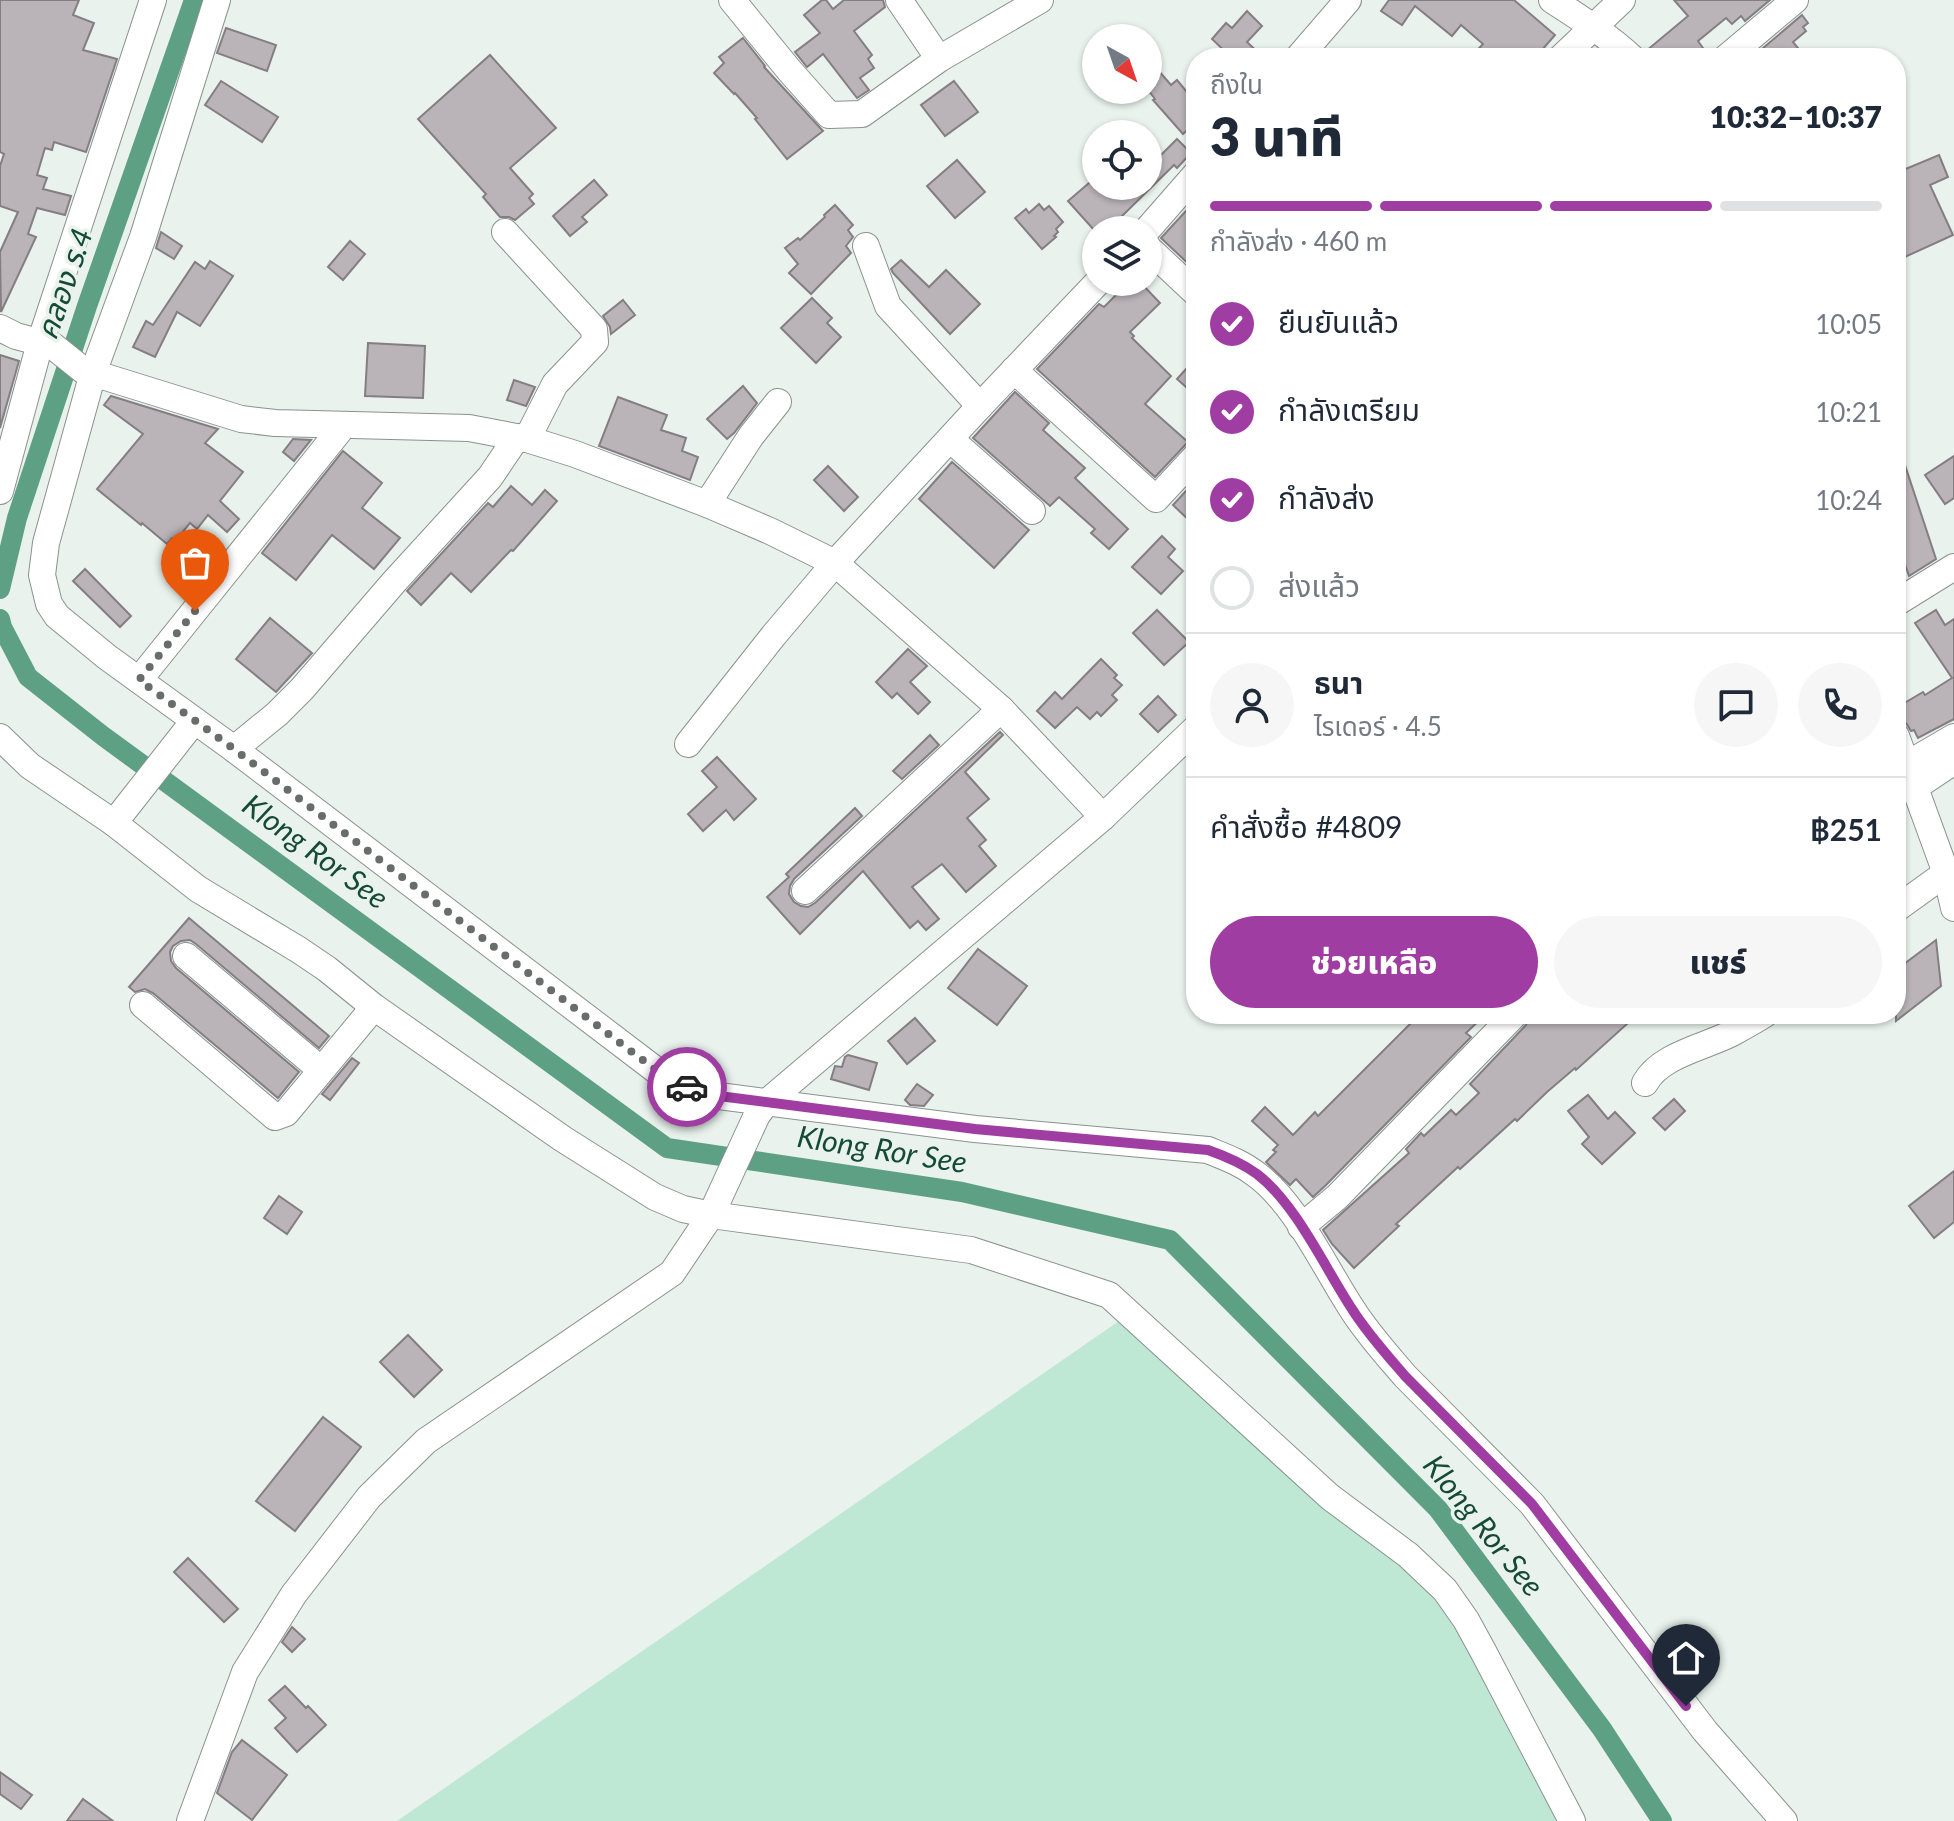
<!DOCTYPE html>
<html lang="th">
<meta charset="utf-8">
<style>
:root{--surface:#fff;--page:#f6f6f7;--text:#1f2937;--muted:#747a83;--line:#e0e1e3;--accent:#a03da3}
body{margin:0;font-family:Lato,"Noto Sans Thai",sans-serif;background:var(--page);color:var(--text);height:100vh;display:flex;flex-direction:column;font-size:30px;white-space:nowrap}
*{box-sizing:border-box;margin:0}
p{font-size:26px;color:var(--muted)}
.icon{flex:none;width:44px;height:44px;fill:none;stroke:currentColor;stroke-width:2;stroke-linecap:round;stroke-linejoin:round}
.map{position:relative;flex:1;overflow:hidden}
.details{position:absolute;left:1186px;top:48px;width:720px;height:976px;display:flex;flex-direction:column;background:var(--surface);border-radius:32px;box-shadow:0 2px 6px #0004}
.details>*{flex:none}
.needle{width:52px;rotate:140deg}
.tools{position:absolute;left:1082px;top:24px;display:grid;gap:16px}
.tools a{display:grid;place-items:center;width:80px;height:80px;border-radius:50%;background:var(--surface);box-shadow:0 2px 6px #0004;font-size:40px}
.pin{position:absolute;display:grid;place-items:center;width:68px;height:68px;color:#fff;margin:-82px -34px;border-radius:50% 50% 50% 0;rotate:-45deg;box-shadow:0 0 8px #0007}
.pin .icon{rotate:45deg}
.courier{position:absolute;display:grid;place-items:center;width:80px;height:80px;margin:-40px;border:6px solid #a03da3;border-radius:50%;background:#fff;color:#222;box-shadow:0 2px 10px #0007}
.summary em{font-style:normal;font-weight:800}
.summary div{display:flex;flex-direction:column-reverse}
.summary{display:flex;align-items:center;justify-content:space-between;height:136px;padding:0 24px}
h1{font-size:52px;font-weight:800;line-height:60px}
.bar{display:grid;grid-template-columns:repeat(4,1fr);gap:12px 8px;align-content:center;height:96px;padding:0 24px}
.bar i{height:10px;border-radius:6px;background:var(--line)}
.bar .on{background:var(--accent)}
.bar p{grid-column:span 4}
.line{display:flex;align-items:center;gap:20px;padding:0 24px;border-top:2px solid var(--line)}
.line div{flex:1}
.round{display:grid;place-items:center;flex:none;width:84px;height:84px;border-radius:42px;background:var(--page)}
ol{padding:0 24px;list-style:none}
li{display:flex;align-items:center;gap:24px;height:88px}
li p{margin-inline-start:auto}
li .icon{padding:8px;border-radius:50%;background:var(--accent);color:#fff;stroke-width:4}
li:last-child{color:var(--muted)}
li i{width:44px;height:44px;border:4px solid var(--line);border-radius:50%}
.action{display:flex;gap:16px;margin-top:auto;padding:16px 24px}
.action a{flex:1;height:92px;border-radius:48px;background:var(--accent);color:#fff;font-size:32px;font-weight:800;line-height:92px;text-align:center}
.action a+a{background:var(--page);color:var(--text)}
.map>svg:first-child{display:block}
</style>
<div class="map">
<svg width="1954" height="1821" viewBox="0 0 1954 1821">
<rect width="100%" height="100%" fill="#e9f2ed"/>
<path fill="#bfe8d4" d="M 1129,1314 L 1466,1620 L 1577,1821 L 397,1821 Z"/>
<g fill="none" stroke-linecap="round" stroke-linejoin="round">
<g stroke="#5ea083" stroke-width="20">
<path d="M 0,589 L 17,518 L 87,306 L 194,0"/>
<path d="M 0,619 L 2,627 L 28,677 L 103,736 L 667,1148 L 962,1192 L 1170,1240 L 1438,1509 L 1602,1729 L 1662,1821"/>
</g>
</g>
<g fill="#bab4b9" stroke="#847e83" stroke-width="2">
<path d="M 0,0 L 79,0 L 73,15 L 94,23 L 83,50 L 117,59 L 86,152 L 54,142 L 52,150 L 45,148 L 37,175 L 47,178 L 43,189 L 71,196 L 65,215 L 37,208 L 28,234 L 36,237 L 1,312 L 0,252 L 18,212 L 0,206 L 0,166 L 4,154 L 0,152 Z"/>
<path d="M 822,0 L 826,0 L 833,9 L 844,0 L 883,0 L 885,7 L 854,31 L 872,55 L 868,59 L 874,68 L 860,78 L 869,90 L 857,98 L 823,54 L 807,67 L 795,52 L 820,33 L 804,15 Z"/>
<path d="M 1389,0 L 1514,0 L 1555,35 L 1535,58 L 1470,58 L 1483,44 L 1461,25 L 1452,36 L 1415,6 L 1402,25 L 1381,11 Z"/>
<path d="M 1674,0 L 1770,0 L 1745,21 L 1741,16 L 1732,24 L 1726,18 L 1698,41 L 1710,58 L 1648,58 L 1646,51 L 1688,16 Z"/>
<path d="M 1247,11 L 1262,26 L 1247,42 L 1264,58 L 1232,58 L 1212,39 L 1226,23 L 1232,28 Z"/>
<path d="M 1802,15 L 1808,23 L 1803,27 L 1806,31 L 1793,42 L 1798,48 L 1786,58 L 1769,58 L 1762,49 Z"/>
<path d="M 226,28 L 276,45 L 267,71 L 217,53 Z"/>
<path d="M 743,38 L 765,66 L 764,67 L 823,131 L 787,159 L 755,119 L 757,118 L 735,93 L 734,94 L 714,73 L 724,63 L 719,57 Z"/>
<path d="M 490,55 L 556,128 L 510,168 L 533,194 L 529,198 L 534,204 L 515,220 L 509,217 L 500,217 L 483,197 L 486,194 L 418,119 Z"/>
<path d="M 1158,70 L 1171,85 L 1177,80 L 1196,103 L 1196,122 L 1183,134 L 1153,100 L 1155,99 L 1148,90 L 1148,78 Z"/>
<path d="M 221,81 L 278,117 L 262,142 L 205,105 Z"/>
<path d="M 954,81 L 978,112 L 945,136 L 921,105 Z"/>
<path d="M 1177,139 L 1191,153 L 1177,168 L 1174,165 L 1119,219 L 1129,230 L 1094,230 L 1068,201 L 1096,177 L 1096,186 L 1148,186 L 1148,168 Z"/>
<path d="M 1939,155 L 1948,177 L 1930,185 L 1953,235 L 1896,261 L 1896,173 Z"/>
<path d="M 957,160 L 985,192 L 955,218 L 927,186 Z"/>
<path d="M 594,180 L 607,195 L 582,217 L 587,222 L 570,236 L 553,216 Z"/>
<path d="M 1196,200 L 1196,271 L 1161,238 Z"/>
<path d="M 1039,204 L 1044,210 L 1049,206 L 1063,222 L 1056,229 L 1058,232 L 1054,236 L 1056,237 L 1042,249 L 1015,218 L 1026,209 L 1029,213 Z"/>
<path d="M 835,205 L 853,225 L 848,230 L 853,237 L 846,246 L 851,253 L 811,294 L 789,273 L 798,264 L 785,248 L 798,238 L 800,240 L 825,217 L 824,215 Z"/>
<path d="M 161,232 L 182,246 L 174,259 L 156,248 Z"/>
<path d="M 350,241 L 365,254 L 343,280 L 328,267 Z"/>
<path d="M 901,260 L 929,287 L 946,270 L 980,304 L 950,334 L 893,273 L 891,269 Z"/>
<path d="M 210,261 L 233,276 L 200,326 L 177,312 L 155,357 L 133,347 L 146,321 L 153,325 L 195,262 L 205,269 Z"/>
<path d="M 1129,282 L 1140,282 L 1160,303 L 1130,332 L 1134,336 L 1132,338 L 1171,376 L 1145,404 L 1188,442 L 1155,477 L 1037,369 L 1099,304 L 1104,307 Z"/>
<path d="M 812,298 L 832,318 L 827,323 L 841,337 L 816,363 L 781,328 Z"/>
<path d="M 623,300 L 635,315 L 611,334 L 610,327 L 603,316 Z"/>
<path d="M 368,343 L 425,346 L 423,398 L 365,396 Z"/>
<path d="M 0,355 L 19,361 L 0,428 Z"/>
<path d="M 1196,358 L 1196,396 L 1177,379 Z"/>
<path d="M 514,380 L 535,387 L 526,406 L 507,400 Z"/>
<path d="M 743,386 L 757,403 L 734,433 L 727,439 L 707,419 Z"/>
<path d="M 1015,392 L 1049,423 L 1043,430 L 1085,468 L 1075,478 L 1128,529 L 1109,549 L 1091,533 L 1095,529 L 1059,497 L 1050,506 L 973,438 Z"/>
<path d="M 111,396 L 218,429 L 205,443 L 243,472 L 220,501 L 239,519 L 227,532 L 208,515 L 197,529 L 190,523 L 177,539 L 172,538 L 167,544 L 142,523 L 141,525 L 97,489 L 143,434 L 104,405 Z"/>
<path d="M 618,397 L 667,415 L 661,430 L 686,438 L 682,451 L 698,457 L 690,480 L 599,446 Z"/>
<path d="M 293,439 L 311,440 L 294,461 L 283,452 Z"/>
<path d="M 1896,447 L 1899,447 L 1936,559 L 1909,576 L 1896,538 Z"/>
<path d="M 343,451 L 382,483 L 362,508 L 400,538 L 374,569 L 332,535 L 296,580 L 262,553 Z"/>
<path d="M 1954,456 L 1954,498 L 1945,504 L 1925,475 Z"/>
<path d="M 952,462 L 1029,530 L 994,568 L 919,499 Z"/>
<path d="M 828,466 L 858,497 L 844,511 L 814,480 Z"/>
<path d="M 1196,480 L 1196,527 L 1173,505 Z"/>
<path d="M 511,486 L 532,505 L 545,490 L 557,501 L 513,551 L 511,550 L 471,592 L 451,573 L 421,605 L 407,591 L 488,503 L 493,507 Z"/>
<path d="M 1162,536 L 1175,549 L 1168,557 L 1183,571 L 1161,594 L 1132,567 Z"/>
<path d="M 85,569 L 131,616 L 120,627 L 73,581 Z"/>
<path d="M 1157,610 L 1189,642 L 1164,665 L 1133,633 Z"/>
<path d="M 1936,610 L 1945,625 L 1954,619 L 1954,719 L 1918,738 L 1914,730 L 1911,731 L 1906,723 L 1896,720 L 1896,708 L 1923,692 L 1925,695 L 1952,678 L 1915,623 Z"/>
<path d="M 270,618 L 312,653 L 276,692 L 236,659 Z"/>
<path d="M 908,649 L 927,666 L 910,682 L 930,702 L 918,714 L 897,693 L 892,698 L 876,682 Z"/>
<path d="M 1101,659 L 1117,675 L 1114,678 L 1122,685 L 1112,695 L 1117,700 L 1101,716 L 1097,712 L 1090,719 L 1077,707 L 1055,728 L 1037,711 L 1055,692 L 1062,699 Z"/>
<path d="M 1158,696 L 1176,715 L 1158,732 L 1140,714 Z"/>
<path d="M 1000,732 L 1003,735 L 965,772 L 989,799 L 967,818 L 986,840 L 979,846 L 996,866 L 966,892 L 942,864 L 912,887 L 939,919 L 926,930 L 918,921 L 910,928 L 863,871 L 800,934 L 767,897 L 789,877 L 786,874 L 855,808 L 862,816 L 794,879 L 790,886 L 789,894 L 794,902 L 801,906 L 808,907 L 815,903 Z"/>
<path d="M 930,735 L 939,745 L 902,779 L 893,771 Z"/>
<path d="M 717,757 L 756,799 L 734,820 L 726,810 L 703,831 L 688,814 L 717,787 L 702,771 Z"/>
<path d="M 189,918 L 329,1036 L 319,1048 L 196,944 L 190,940 L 181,941 L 173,946 L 170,952 L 171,961 L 176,968 L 299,1072 L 278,1098 L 153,993 L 145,989 L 135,992 L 129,987 Z"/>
<path d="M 1936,940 L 1941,986 L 1896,1021 L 1896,970 Z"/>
<path d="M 978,949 L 1027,986 L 997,1025 L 948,988 Z"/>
<path d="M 1420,1014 L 1486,1014 L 1466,1033 L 1471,1037 L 1326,1185 L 1313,1197 L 1296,1179 L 1290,1185 L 1266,1162 L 1276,1152 L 1273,1150 L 1278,1145 L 1252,1121 L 1265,1107 L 1293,1135 L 1315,1112 L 1318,1116 Z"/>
<path d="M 1532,1014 L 1638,1014 L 1576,1070 L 1575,1068 L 1547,1092 L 1517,1121 L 1515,1119 L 1460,1169 L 1458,1167 L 1396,1224 L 1399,1226 L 1354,1268 L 1332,1244 L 1323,1230 L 1409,1153 L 1406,1149 L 1421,1133 L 1424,1136 L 1451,1110 L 1456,1115 L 1479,1093 L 1470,1084 L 1526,1025 Z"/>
<path d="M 915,1018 L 935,1041 L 907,1064 L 888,1041 Z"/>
<path d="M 848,1055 L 877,1063 L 869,1090 L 831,1079 L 835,1066 L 842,1067 L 845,1057 Z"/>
<path d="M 352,1058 L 359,1063 L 330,1100 L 322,1094 Z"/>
<path d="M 917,1084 L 933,1095 L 924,1106 L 910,1105 L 905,1100 Z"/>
<path d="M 1588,1095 L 1608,1119 L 1615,1112 L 1635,1133 L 1602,1164 L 1582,1144 L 1589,1137 L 1568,1111 Z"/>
<path d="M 1674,1099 L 1685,1111 L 1665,1130 L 1653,1118 Z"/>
<path d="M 1954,1171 L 1954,1222 L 1934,1238 L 1909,1206 Z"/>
<path d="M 279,1196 L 302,1212 L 287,1234 L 264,1218 Z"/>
<path d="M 408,1335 L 442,1370 L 414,1397 L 380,1362 Z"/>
<path d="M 323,1417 L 361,1447 L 295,1531 L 256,1501 Z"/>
<path d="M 188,1558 L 238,1609 L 224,1622 L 174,1572 Z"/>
<path d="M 292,1627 L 305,1639 L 292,1652 L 282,1642 Z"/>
<path d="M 285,1686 L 306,1708 L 308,1706 L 326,1725 L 297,1752 L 275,1728 L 286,1718 L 269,1700 Z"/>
<path d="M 242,1740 L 287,1775 L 252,1820 L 217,1793 L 232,1752 Z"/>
<path d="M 0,1772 L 32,1795 L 21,1809 L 0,1794 Z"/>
<path d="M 83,1799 L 113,1821 L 67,1821 Z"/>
</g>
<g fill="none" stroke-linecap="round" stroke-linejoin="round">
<defs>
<g id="minor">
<path d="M 217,0 L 143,237 L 93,373 L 46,543 L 42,575 L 49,604 L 57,616 L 107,657 L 234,749 L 665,1077 L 695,1091 L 719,1096 L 975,1129 L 1208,1150 C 1225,1157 1242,1163 1257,1175 C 1296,1204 1325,1268 1352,1309 C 1367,1333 1387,1355 1405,1376 L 1532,1504 L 1705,1731 L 1784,1821"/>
<path d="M 732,0 L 789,70 L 829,115 L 862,114 L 939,59 L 1040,0"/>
<path d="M 899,0 L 939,59"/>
<path d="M 1552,0 C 1580,18 1607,35 1632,58"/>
<path d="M 1298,58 L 1348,0"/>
<path d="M 1561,58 L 1622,0"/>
<path d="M 1726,58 L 1795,0"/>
<path d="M 1147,230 L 1196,174"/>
<path d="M 505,232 L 594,329 L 595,342 L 555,384 L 527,439"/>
<path d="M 866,246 L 888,306 L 980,406"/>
<path d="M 1148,248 L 1196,293"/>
<path d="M 0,328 L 16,336 L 53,346 L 83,370 L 241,419 L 275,423 L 469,428 L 527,439 L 575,454 L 707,504 L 770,531 L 835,563 L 1001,709 L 1103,817"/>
<path d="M 1014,370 L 1156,499 L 1196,456"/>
<path d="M 950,439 L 1032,511"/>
<path d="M 0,491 L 40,343 L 153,0"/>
<path d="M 707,504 L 751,436 L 778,402"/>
<path d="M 1896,603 L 1954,567"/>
<path d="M 139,680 L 344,425"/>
<path d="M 194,721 L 114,823 L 198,889 L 299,950 L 327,969 L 374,1007 L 563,1139 L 655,1197 L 683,1209 L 711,1215 L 971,1250 L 1109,1295 L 1330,1497 L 1408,1555 L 1445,1590 L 1466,1620 L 1483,1651 L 1572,1821"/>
<path d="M 1896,736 L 1946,873 L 1954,908"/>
<path d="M 0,737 L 30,766 L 114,823"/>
<path d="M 688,744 L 774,635 L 835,563 L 980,406 L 1098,282"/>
<path d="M 234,749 L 277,714 L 302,689 L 394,582 L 490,477 L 517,437"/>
<path d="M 1906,765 L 1954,737"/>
<path d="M 1914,788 L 1954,761"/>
<path d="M 805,891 L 1001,709"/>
<path d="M 1896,909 L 1946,873"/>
<path d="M 186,956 L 320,1069"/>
<path d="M 143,1005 L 275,1117 L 286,1113 L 374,1007"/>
<path d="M 1645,1083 C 1660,1055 1705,1047 1732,1033 C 1743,1027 1754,1021 1765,1014"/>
<path d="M 1301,1227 L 1337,1197 L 1515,1014"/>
<path d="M 190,1821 L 245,1672 L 294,1594 L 369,1497 L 426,1441 L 672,1273 L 711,1215 L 757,1115 L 766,1103 L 1103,817 L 1196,728"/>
</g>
</defs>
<use href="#minor" stroke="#8a928e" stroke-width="28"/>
<use href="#minor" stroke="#fff" stroke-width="26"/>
</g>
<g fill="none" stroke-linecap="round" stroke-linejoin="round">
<path stroke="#686d6a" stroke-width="8" stroke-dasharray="0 14.4" d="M 195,611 L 139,680 L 234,749 L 665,1077 L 687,1087"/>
<path stroke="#a03da3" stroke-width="10" d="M 687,1087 L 719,1096 L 975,1129 L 1208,1150 C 1225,1156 1242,1163 1257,1174 C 1296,1204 1325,1268 1352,1309 C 1367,1333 1387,1355 1405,1376 L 1532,1504 L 1686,1706"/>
</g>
<g text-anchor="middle" stroke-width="7" stroke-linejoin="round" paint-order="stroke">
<g font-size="30" font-style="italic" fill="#144a36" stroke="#e9f2ed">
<text transform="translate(65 284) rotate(-71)" y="10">คลอง ร.4</text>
<text transform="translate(315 852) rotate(36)" y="10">Klong Ror See</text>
<text transform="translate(882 1150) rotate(9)" y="10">Klong Ror See</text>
<text transform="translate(1483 1526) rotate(51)" y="10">Klong Ror See</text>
</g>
</g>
</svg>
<div class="tools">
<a><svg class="needle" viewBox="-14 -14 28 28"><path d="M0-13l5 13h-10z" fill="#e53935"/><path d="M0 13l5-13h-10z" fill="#747a83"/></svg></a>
<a><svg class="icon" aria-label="locate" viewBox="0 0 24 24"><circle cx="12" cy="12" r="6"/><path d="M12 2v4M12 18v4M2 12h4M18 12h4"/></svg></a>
<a><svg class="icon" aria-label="layers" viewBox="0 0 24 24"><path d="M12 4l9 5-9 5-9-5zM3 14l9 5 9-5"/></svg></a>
</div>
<div class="pin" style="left:195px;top:611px;background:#ea580c"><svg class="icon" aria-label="bag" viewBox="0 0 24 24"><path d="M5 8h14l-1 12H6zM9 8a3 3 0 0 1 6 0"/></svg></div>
<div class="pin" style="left:1686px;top:1706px;background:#1f2937"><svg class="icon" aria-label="home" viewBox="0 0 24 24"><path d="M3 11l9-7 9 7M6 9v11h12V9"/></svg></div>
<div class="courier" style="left:687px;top:1087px"><svg class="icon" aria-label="car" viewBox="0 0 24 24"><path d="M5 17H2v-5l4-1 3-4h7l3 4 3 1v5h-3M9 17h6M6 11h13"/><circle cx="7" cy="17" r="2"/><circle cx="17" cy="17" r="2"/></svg></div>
<section class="details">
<div class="summary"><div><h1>3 นาที</h1><p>ถึงใน</p></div><em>10:32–10:37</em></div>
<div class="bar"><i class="on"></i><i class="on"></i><i class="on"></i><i></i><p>กำลังส่ง · 460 m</p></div>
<ol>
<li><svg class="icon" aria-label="check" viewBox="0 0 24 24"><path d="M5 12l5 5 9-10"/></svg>ยืนยันแล้ว<p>10:05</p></li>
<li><svg class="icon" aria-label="check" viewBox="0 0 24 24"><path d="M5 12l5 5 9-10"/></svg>กำลังเตรียม<p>10:21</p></li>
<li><svg class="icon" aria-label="check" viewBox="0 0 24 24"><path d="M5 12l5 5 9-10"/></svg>กำลังส่ง<p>10:24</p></li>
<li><i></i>ส่งแล้ว</li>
</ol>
<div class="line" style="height:144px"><a class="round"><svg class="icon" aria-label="person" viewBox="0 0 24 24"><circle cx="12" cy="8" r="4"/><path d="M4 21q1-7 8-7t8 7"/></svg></a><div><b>ธนา</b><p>ไรเดอร์ · 4.5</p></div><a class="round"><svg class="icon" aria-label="chat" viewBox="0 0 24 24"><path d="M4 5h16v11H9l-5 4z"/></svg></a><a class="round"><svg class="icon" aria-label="phone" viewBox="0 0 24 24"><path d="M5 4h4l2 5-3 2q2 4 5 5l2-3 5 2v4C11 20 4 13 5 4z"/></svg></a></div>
<div class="line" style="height:104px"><div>คำสั่งซื้อ #4809</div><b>฿251</b></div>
<div class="action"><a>ช่วยเหลือ</a><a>แชร์</a></div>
</section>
</div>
